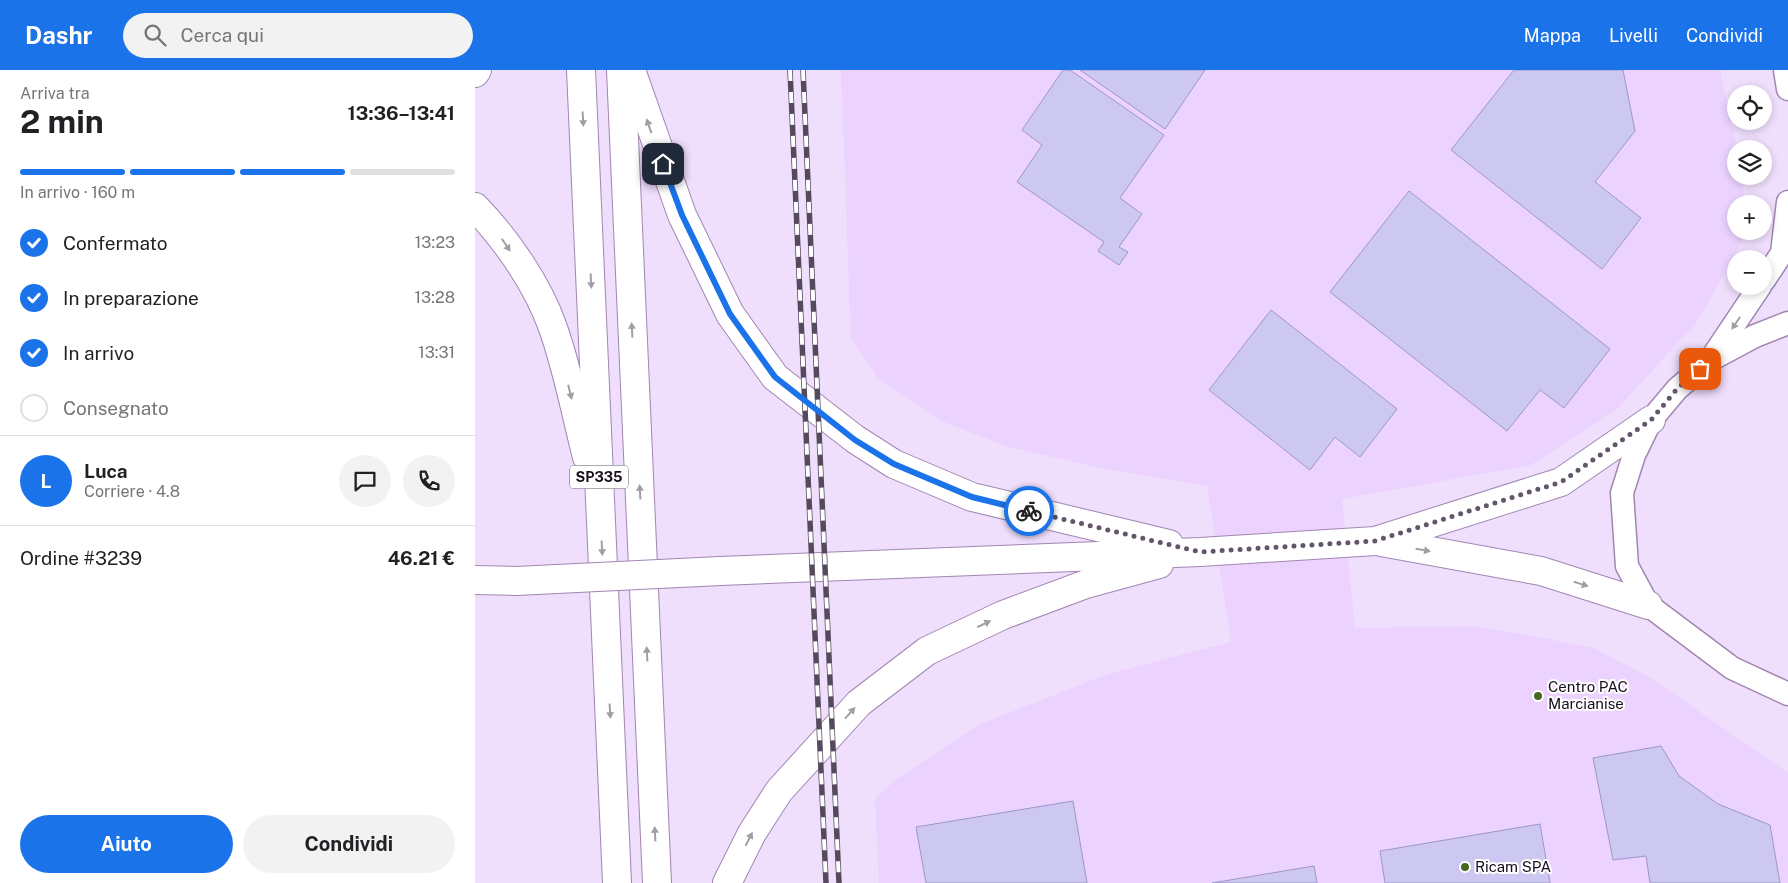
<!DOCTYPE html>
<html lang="it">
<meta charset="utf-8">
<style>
:root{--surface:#fff;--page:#f2f2f2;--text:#202124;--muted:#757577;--line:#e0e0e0;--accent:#1a73e8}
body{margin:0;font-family:"Public Sans",sans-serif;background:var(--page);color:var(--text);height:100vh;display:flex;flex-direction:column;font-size:19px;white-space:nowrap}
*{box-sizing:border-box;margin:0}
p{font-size:16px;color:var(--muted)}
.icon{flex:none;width:28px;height:28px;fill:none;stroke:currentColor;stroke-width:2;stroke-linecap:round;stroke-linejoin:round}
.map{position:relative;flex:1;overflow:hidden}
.side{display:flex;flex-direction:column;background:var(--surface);width:475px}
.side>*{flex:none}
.fabs{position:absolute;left:1252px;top:15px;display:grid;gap:10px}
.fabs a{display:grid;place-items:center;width:45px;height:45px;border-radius:50%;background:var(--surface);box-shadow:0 2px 8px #0003;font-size:25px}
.pin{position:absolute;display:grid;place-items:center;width:42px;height:42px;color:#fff;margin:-21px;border-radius:10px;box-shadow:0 2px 8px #0006}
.courier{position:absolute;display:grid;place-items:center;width:50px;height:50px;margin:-25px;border:4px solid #1a73e8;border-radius:50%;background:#fff;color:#222;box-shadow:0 1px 6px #0007}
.head em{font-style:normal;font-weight:700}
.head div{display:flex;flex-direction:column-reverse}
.head{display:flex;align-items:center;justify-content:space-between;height:85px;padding:0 20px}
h1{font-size:32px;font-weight:700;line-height:38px}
.bar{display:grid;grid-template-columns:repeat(4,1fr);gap:8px 5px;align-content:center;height:60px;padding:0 20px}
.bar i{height:6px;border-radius:4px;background:var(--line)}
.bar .on{background:var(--accent)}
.bar p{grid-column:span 4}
.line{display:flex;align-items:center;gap:12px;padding:0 20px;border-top:1px solid var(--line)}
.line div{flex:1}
.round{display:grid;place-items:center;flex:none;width:52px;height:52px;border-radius:26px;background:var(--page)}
ol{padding:0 20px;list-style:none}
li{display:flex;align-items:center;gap:15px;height:55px}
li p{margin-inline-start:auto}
li .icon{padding:5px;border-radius:50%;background:var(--accent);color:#fff;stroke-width:4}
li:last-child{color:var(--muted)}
li i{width:28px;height:28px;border:2px solid var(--line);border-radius:50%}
.cta{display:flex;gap:10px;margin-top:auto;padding:10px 20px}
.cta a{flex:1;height:58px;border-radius:30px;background:var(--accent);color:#fff;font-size:20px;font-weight:700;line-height:58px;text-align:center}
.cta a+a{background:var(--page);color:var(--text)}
header{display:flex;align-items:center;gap:30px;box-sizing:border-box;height:70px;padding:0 25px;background:var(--accent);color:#fff}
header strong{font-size:24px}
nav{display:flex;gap:28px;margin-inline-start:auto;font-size:18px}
.search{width:350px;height:45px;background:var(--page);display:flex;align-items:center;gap:12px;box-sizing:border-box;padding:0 18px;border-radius:28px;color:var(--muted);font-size:19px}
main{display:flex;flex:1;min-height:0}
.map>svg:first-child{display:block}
</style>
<header>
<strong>Dashr</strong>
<div class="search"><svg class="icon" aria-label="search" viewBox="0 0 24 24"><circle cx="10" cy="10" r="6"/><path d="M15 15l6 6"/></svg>Cerca qui</div>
<nav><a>Mappa</a><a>Livelli</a><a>Condividi</a></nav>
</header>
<main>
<section class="side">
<div class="head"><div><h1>2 min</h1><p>Arriva tra</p></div><em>13:36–13:41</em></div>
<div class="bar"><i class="on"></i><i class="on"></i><i class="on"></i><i></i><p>In arrivo · 160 m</p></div>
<ol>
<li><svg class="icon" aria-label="check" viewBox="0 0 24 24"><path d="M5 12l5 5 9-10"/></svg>Confermato<p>13:23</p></li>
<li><svg class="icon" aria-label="check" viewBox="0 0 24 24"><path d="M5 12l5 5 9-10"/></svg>In preparazione<p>13:28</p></li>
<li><svg class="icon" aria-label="check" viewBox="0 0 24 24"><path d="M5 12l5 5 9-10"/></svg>In arrivo<p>13:31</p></li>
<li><i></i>Consegnato</li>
</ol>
<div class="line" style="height:90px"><b class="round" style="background:var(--accent);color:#fff">L</b><div><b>Luca</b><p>Corriere · 4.8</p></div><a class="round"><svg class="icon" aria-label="chat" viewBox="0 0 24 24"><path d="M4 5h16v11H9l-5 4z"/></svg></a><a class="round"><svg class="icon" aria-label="phone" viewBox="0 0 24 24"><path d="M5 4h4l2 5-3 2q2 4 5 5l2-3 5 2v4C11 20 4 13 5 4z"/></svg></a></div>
<div class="line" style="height:65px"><div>Ordine #3239</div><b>46.21 €</b></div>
<div class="cta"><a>Aiuto</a><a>Condividi</a></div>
</section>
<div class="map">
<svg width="1313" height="813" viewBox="0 0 1313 813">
<rect width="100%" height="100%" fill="#efdefc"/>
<path fill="#ecd3ff" d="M 366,0 L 1245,0 L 1262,79 L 1261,106 L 1267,106 L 1269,134 L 1261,134 L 1261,161 L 1272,163 L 1222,252 L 1141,340 L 1056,395 L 867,429 L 880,558 L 1000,556 L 1116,577 L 1173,606 L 1313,703 L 1313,813 L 404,813 L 400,728 L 422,709 L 505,654 L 633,604 L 756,572 L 732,416 L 631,399 L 533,377 L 469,352 L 403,308 L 376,268 Z"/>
<g fill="#cdc8f1" stroke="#9d96c7">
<path d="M 588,0 L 595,0 L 689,65 L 645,128 L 667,144 L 644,177 L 653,182 L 644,195 L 623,181 L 629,172 L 542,112 L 567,75 L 547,60 Z"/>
<path d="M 605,0 L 730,0 L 690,59 Z"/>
<path d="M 1039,0 L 1148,0 L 1160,61 L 1120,112 L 1166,148 L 1127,199 L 976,80 Z"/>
<path d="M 934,121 L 1135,279 L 1089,338 L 1065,320 L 1032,361 L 855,222 Z"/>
<path d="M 796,240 L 922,339 L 885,387 L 860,367 L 835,400 L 734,320 Z"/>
<path d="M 1186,676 L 1204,706 L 1243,734 L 1295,755 L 1305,813 L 1175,813 L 1171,786 L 1138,790 L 1118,688 Z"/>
<path d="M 598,731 L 612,813 L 451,813 L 441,757 Z"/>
<path d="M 1065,754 L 1075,813 L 910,813 L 905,781 Z"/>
<path d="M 839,796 L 842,813 L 737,813 Z"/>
</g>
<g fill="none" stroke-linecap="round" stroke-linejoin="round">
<defs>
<g id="street">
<path d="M 1310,0 L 1313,19"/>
<path d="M 1289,210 L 1307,183 L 1313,132"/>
<path d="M 1313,253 L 1280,266 L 1237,289 L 1202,319 L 1176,350 L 1159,385 L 1147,423 L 1152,496 L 1173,535 L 1257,598 L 1313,624"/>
<path d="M 1238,286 L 1285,216"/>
</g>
<g id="highway">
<path d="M 106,0 L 142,813"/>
<path d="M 146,0 L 182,813"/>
<path d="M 156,0 L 207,145 L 255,244 L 300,307 L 380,369 L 419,394 L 497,427 L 694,474"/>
<path d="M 0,3 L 2,0"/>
<path d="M 0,137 C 32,170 63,215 78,258 C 93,300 101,345 112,387"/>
<path d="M 906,472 L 1066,501 L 1173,535"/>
<path d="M 245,501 L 725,482 L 900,471 L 1086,412 L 1176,350"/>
<path d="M 0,510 L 41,511"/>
<path d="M 252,813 L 277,763 L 304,721 L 384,633 L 452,581 L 528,545 L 611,514 L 684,494"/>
</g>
</defs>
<use href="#street" stroke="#a186b3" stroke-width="25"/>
<use href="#highway" stroke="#a186b3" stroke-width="30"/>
<use href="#street" stroke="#fff" stroke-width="22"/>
<use href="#highway" stroke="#fff" stroke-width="28"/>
<defs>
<g id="rail">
<path d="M 315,0 L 351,813"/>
<path d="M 328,0 L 364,813"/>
</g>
</defs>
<use href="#rail" stroke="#55495d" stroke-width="5.5"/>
<use href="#rail" stroke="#fff" stroke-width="4" stroke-dasharray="11" stroke-linecap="butt"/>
<defs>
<path id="highway-bridge" d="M 41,511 L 245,501"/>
</defs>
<use href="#highway-bridge" stroke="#a186b3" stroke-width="30" stroke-linecap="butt"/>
<use href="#highway-bridge" stroke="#fff" stroke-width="28"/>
</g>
<defs><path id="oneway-solid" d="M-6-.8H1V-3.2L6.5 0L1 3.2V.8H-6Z" transform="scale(1.25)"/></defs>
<g fill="#a29ea5">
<use href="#oneway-solid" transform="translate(108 49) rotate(87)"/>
<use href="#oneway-solid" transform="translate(174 56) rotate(-109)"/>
<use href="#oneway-solid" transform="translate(31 175) rotate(56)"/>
<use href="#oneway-solid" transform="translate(116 211) rotate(87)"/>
<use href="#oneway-solid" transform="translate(1261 253) rotate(124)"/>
<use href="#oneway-solid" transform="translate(157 260) rotate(-93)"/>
<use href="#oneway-solid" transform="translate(95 322) rotate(76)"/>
<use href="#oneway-solid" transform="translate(165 422) rotate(-93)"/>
<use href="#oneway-solid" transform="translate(127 478) rotate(87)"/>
<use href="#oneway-solid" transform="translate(948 480) rotate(10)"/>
<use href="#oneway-solid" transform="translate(1106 514) rotate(18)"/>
<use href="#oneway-solid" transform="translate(509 554) rotate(-25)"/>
<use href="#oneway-solid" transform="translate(172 584) rotate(-93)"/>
<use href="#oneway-solid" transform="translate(135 641) rotate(87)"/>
<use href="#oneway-solid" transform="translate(375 643) rotate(-48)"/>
<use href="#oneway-solid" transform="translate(180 764) rotate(-93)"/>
<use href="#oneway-solid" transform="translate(274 769) rotate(-63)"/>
</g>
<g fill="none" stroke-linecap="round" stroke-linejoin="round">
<path stroke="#63566b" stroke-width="5" stroke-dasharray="0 9" d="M 554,441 L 725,482 L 900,471 L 1086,412 L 1176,350 L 1202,319 L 1225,299"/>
<path stroke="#1a73e8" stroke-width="6" d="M 188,94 L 207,145 L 255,244 L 300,307 L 380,370 L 419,394 L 497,427 L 554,441"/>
</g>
<g fill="#45671e" stroke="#fff" stroke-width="2">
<circle cx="1063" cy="626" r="5"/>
<circle cx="990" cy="797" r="5"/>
</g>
<g text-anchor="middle" stroke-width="4" stroke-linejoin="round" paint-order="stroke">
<rect fill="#fff" stroke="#5d5661" stroke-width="1" x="95" y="395.5" width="58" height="23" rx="4"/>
<g font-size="14" font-weight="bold" fill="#170d1d">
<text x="124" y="412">SP335</text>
</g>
<g font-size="15" fill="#170d1d" stroke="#fff" text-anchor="start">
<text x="1073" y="622">Centro PAC<tspan x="1073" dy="17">Marcianise</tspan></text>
<text x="1000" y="802">Ricam SPA</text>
</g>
</g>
</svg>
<div class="fabs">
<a><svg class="icon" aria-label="locate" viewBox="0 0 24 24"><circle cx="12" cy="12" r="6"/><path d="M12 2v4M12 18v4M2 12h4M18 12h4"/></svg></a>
<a><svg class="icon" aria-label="layers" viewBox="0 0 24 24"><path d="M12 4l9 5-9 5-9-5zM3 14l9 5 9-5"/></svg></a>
<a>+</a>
<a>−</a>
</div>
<div class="pin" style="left:1225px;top:299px;background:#ea580c"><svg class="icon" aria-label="bag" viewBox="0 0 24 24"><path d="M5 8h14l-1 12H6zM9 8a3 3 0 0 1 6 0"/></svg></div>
<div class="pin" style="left:188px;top:94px;background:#1f2937"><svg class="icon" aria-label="home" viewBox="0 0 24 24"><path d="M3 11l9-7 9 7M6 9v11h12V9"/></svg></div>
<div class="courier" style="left:554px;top:441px"><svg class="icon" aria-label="bike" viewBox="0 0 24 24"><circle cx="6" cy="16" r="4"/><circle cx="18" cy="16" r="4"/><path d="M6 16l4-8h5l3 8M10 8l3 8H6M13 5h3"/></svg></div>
</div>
</main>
